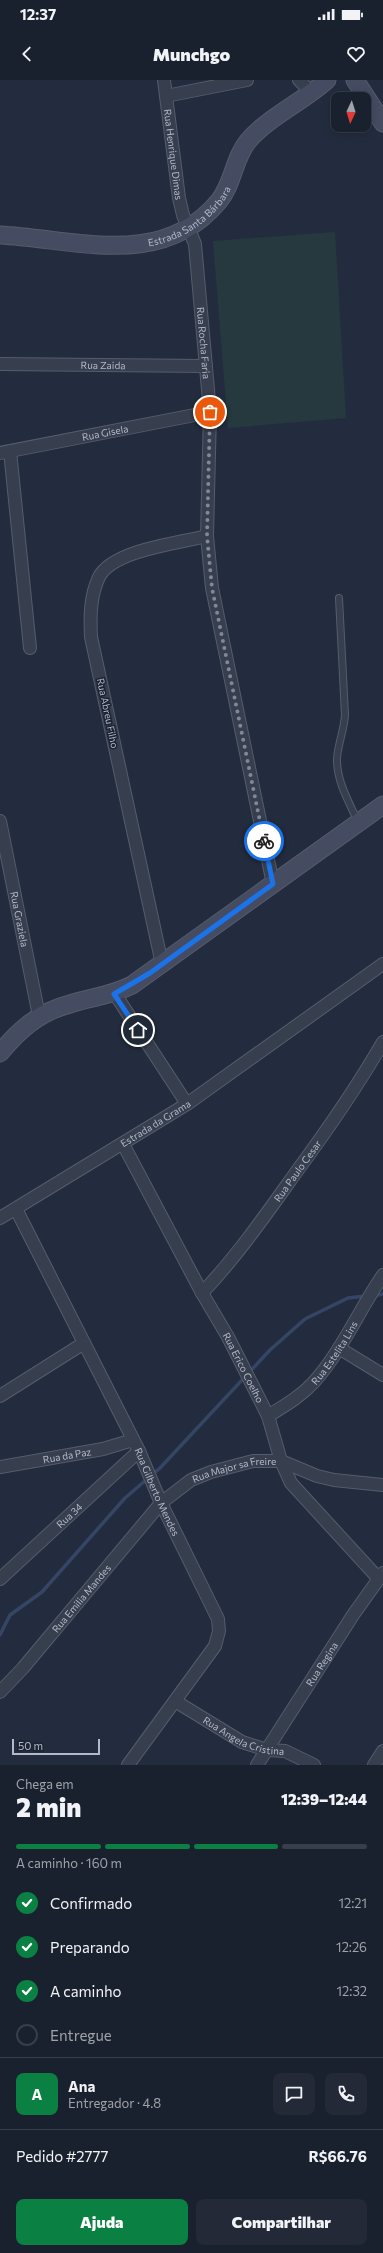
<!DOCTYPE html>
<html lang="pt">
<meta charset="utf-8">
<style>
:root{--surface:#1a212e;--page:#232936;--text:#f1f3f6;--muted:#9fa3aa;--line:#383e4a;--accent:#0b8043}
body{margin:0;font-family:Commissioner,sans-serif;background:var(--page);color:var(--text);height:100vh;display:flex;flex-direction:column;font-size:15px;white-space:nowrap}
*{box-sizing:border-box;margin:0}
p{font-size:13px;color:var(--muted)}
.icon{flex:none;width:22px;height:22px;fill:none;stroke:currentColor;stroke-width:2;stroke-linecap:round;stroke-linejoin:round}
.map{position:relative;height:1685px;overflow:hidden}
.panel{display:flex;flex-direction:column;background:var(--surface);flex:1}
.panel>*{flex:none}
.needle{width:26px;rotate:184deg}
.buttons{position:absolute;left:331px;top:12px;display:grid;gap:8px}
.buttons a{display:grid;place-items:center;width:40px;height:40px;border-radius:8px;background:var(--surface);box-shadow:0 2px 10px #0003,0 0 0 1px var(--line);font-size:20px}
.scale{position:absolute;left:12px;bottom:10px;width:88px;box-sizing:border-box;padding-left:4px;border:2px solid #b3b9c9;border-top:0;font-size:11px;line-height:14px;white-space:nowrap;color:#b3b9c9;-webkit-text-stroke:3px #1c2333;paint-order:stroke}
.pin{position:absolute;display:grid;place-items:center;width:34px;height:34px;color:#fff;margin:-17px;border:2px solid #fff;border-radius:50%;box-shadow:0 1px 4px #0007}
.courier{position:absolute;display:grid;place-items:center;width:40px;height:40px;margin:-20px;border:3px solid #1a73e8;border-radius:50%;background:#fff;color:#222;box-shadow:0 1px 5px #0007}
.overview em{font-style:normal;font-weight:800}
.overview div{display:flex;flex-direction:column-reverse}
.overview{display:flex;align-items:center;justify-content:space-between;height:68px;padding:0 16px}
h1{font-size:26px;font-weight:800;line-height:30px}
.bar{display:grid;grid-template-columns:repeat(4,1fr);gap:6px 4px;align-content:center;height:48px;padding:0 16px}
.bar i{height:5px;border-radius:3px;background:var(--line)}
.bar .active{background:var(--accent)}
.bar p{grid-column:span 4}
.line{display:flex;align-items:center;gap:10px;padding:0 16px;border-top:1px solid var(--line)}
.line div{flex:1}
.round{display:grid;place-items:center;flex:none;width:42px;height:42px;border-radius:8px;background:var(--page)}
ol{padding:0 16px;list-style:none}
li{display:flex;align-items:center;gap:12px;height:44px}
li p{margin-inline-start:auto}
li .icon{padding:4px;border-radius:50%;background:var(--accent);color:#fff;stroke-width:4}
li:last-child{color:var(--muted)}
li i{width:22px;height:22px;border:2px solid var(--line);border-radius:50%}
.cta{display:flex;gap:8px;margin-top:auto;padding:8px 16px}
.cta a{flex:1;height:46px;border-radius:8px;background:var(--accent);color:#fff;font-size:16px;font-weight:800;line-height:46px;text-align:center}
.cta a+a{background:var(--page);color:var(--text)}
.status{display:flex;justify-content:space-between;align-items:center;height:28px;padding:0 20px;background:var(--surface);direction:ltr}
.status svg{height:11px;fill:currentColor}
header{display:flex;justify-content:space-between;align-items:center;height:52px;padding:0 16px;background:var(--surface);font-size:18px;font-weight:800}
.map>svg:first-child{display:block}
</style>
<div class="status"><b>12:37</b><svg viewBox="0 0 49 12"><path d="M0 12V9h3v3zM5 12V6h3v6zM10 12V3h3v9zM15 12V0h3v12zM26 1h20v11H26zM47 4h2v5h-2z"/></svg></div>
<header><svg class="icon" aria-label="back" viewBox="0 0 24 24"><path d="M15 5l-7 7 7 7"/></svg>Munchgo<svg class="icon" aria-label="heart" viewBox="0 0 24 24"><path d="M12 20l-8-8c-3-5 5-10 8-4 3-6 11-1 8 4z"/></svg></header>
<div class="map">
<svg width="383" height="1685" viewBox="0 0 383 1685">
<rect width="100%" height="100%" fill="#232c3e"/>
<path fill="#25393f" d="M 335,152 L 346,338 L 228,348 L 213,161 Z"/>
<g fill="none" stroke-linecap="round" stroke-linejoin="round">
<g stroke="#354566" stroke-width="3.5">
<path d="M 374,1216 L 383,1214"/>
<path d="M 0,1555 L 10,1535 L 42,1512 L 125,1418 L 160,1388 L 270,1270 L 305,1239 L 348,1218 L 366,1216"/>
</g>
<defs>
<path id="lane" d="M 339,518 L 345,635 C 344,651 337,667 337,680 C 337,702 349,722 358,742"/>
<g id="street">
<path id="s1" d="M 164,0 L 179,118 L 183,135 L 195,164 L 210,332 L 207,456 L 212,508 L 273,804"/>
<path d="M 299,0 L 310,11"/>
<path d="M 166,16 L 247,0"/>
<path id="s2" d="M 0,284 L 206,286"/>
<path d="M 10,371 L 30,568"/>
<path id="s3" d="M 0,373 L 210,332"/>
<path id="s4" d="M 0,741 L 39,936"/>
<path d="M 162,884 L 91,557 C 90,537 90,516 99,497 C 113,470 179,463 207,456"/>
<path d="M 115,914 L 187,1024"/>
<path id="s5" d="M 123,1064 L 202,1213 L 228,1257 L 268,1336 L 281,1381 L 291,1403 L 378,1498"/>
<path id="s6" d="M 16,1129 L 139,1371 L 161,1423 L 218,1539 L 219,1551 L 215,1566 L 128,1685"/>
<path id="s7" d="M 0,1138 L 187,1024 L 383,884"/>
<path id="s8" d="M 202,1213 C 238,1175 267,1133 297,1091 C 328,1049 357,1007 383,962"/>
<path d="M 339,1268 L 383,1295"/>
<path d="M 0,1316 L 84,1263"/>
<path id="s9" d="M 268,1336 C 284,1326 300,1317 313,1303 C 342,1271 359,1230 383,1195"/>
<path id="s10" d="M 0,1387 L 103,1369 L 133,1360"/>
<path id="s11" d="M 0,1499 L 139,1371"/>
<path id="s12" d="M 0,1612 L 23,1588 L 161,1423 L 191,1400 L 211,1392 L 253,1381 L 281,1381 L 317,1396 L 334,1400 L 383,1405"/>
<path id="s13" d="M 175,1621 L 242,1662 L 267,1670 L 285,1671 L 314,1685"/>
<path id="s14" d="M 257,1685 L 353,1535 L 383,1493"/>
<path d="M 374,1685 L 383,1671"/>
</g>
<g id="secondary">
<path d="M 355,0 L 383,43"/>
<path id="s15" d="M 0,155 C 76,159 162,190 219,121 C 233,104 234,78 248,61 C 267,38 304,21 327,0"/>
<path d="M 0,973 C 19,950 39,932 70,924 C 92,917 110,916 132,905 L 383,725"/>
</g>
</defs>
<use href="#lane" stroke="#555c6c" stroke-width="8"/>
<use href="#street" stroke="#555c6c" stroke-width="14"/>
<use href="#secondary" stroke="#555c6c" stroke-width="19"/>
<use href="#lane" stroke="#373e4e" stroke-width="6"/>
<use href="#street" stroke="#373e4e" stroke-width="12"/>
<use href="#secondary" stroke="#454c61" stroke-width="17"/>
</g>
<g fill="none" stroke-linecap="round" stroke-linejoin="round">
<path stroke="#818898" stroke-width="4" stroke-dasharray="0 7.2" d="M 210,332 L 207,456 L 212,508 L 264,761"/>
<path stroke="#1a73e8" stroke-width="5" d="M 138,950 L 114,914 L 150,893 L 273,804 L 264,761"/>
</g>
<g text-anchor="middle" stroke-width="3" stroke-linejoin="round" paint-order="stroke">
<g font-size="10" fill="#b3b9c9" stroke="#1c2333">
<text dy="4" stroke="none"><textPath href="#s1" startOffset="75">Rua Henrique Dimas</textPath></text>
<text dy="4" stroke="none"><textPath href="#s15" startOffset="199">Estrada Santa Bárbara</textPath></text>
<text dy="4" stroke="none"><textPath href="#s1" startOffset="267">Rua Rocha Faria</textPath></text>
<text dy="4" stroke="none"><textPath href="#s2" startOffset="103">Rua Zaida</textPath></text>
<text dy="4" stroke="none"><textPath href="#s3" startOffset="107">Rua Gisela</textPath></text>
<text transform="translate(108 633) rotate(78)" y="4">Rua Abreu Filho</text>
<text dy="4" stroke="none"><textPath href="#s4" startOffset="100">Rua Graziela</textPath></text>
<text dy="4" stroke="none"><textPath href="#s7" startOffset="182">Estrada da Grama</textPath></text>
<text dy="4" stroke="none"><textPath href="#s8" startOffset="155">Rua Paulo Cesar</textPath></text>
<text dy="4" stroke="none"><textPath href="#s9" startOffset="93">Rua Estelita Lins</textPath></text>
<text dy="4" stroke="none"><textPath href="#s5" startOffset="254">Rua Erico Coelho</textPath></text>
<text dy="4" stroke="none"><textPath href="#s10" startOffset="68">Rua da Paz</textPath></text>
<text dy="4" stroke="none"><textPath href="#s12" startOffset="331">Rua Major sa Freire</textPath></text>
<text dy="4" stroke="none"><textPath href="#s6" startOffset="316">Rua Gilberto Mendes</textPath></text>
<text dy="4" stroke="none"><textPath href="#s11" startOffset="94">Rua 34</textPath></text>
<text dy="4" stroke="none"><textPath href="#s12" startOffset="124">Rua Emilia Mandes</textPath></text>
<text dy="4" stroke="none"><textPath href="#s14" startOffset="120">Rua Regina</textPath></text>
<text dy="4" stroke="none"><textPath href="#s13" startOffset="78">Rua Angela Cristina</textPath></text>
</g>
</g>
</svg>
<div class="buttons">
<a><svg class="needle" viewBox="-14 -14 28 28"><path d="M0-13l5 13h-10z" fill="#e53935"/><path d="M0 13l5-13h-10z" fill="#9fa3aa"/></svg></a>
</div>
<div class="scale">50 m</div>
<div class="pin" style="left:210px;top:332px;background:#ea580c"><svg class="icon" aria-label="bag" viewBox="0 0 24 24"><path d="M5 8h14l-1 12H6zM9 8a3 3 0 0 1 6 0"/></svg></div>
<div class="pin" style="left:138px;top:950px;background:#1f2937"><svg class="icon" aria-label="home" viewBox="0 0 24 24"><path d="M3 11l9-7 9 7M6 9v11h12V9"/></svg></div>
<div class="courier" style="left:264px;top:761px"><svg class="icon" aria-label="bike" viewBox="0 0 24 24"><circle cx="6" cy="16" r="4"/><circle cx="18" cy="16" r="4"/><path d="M6 16l4-8h5l3 8M10 8l3 8H6M13 5h3"/></svg></div>
</div>
<section class="panel">
<div class="overview"><div><h1>2 min</h1><p>Chega em</p></div><em>12:39–12:44</em></div>
<div class="bar"><i class="active"></i><i class="active"></i><i class="active"></i><i></i><p>A caminho · 160 m</p></div>
<ol>
<li><svg class="icon" aria-label="check" viewBox="0 0 24 24"><path d="M5 12l5 5 9-10"/></svg>Confirmado<p>12:21</p></li>
<li><svg class="icon" aria-label="check" viewBox="0 0 24 24"><path d="M5 12l5 5 9-10"/></svg>Preparando<p>12:26</p></li>
<li><svg class="icon" aria-label="check" viewBox="0 0 24 24"><path d="M5 12l5 5 9-10"/></svg>A caminho<p>12:32</p></li>
<li><i></i>Entregue</li>
</ol>
<div class="line" style="height:72px"><b class="round" style="background:var(--accent);color:#fff">A</b><div><b>Ana</b><p>Entregador · 4.8</p></div><a class="round"><svg class="icon" aria-label="chat" viewBox="0 0 24 24"><path d="M4 5h16v11H9l-5 4z"/></svg></a><a class="round"><svg class="icon" aria-label="phone" viewBox="0 0 24 24"><path d="M5 4h4l2 5-3 2q2 4 5 5l2-3 5 2v4C11 20 4 13 5 4z"/></svg></a></div>
<div class="line" style="height:52px"><div>Pedido #2777</div><b>R$66.76</b></div>
<div class="cta"><a>Ajuda</a><a>Compartilhar</a></div>
</section>
